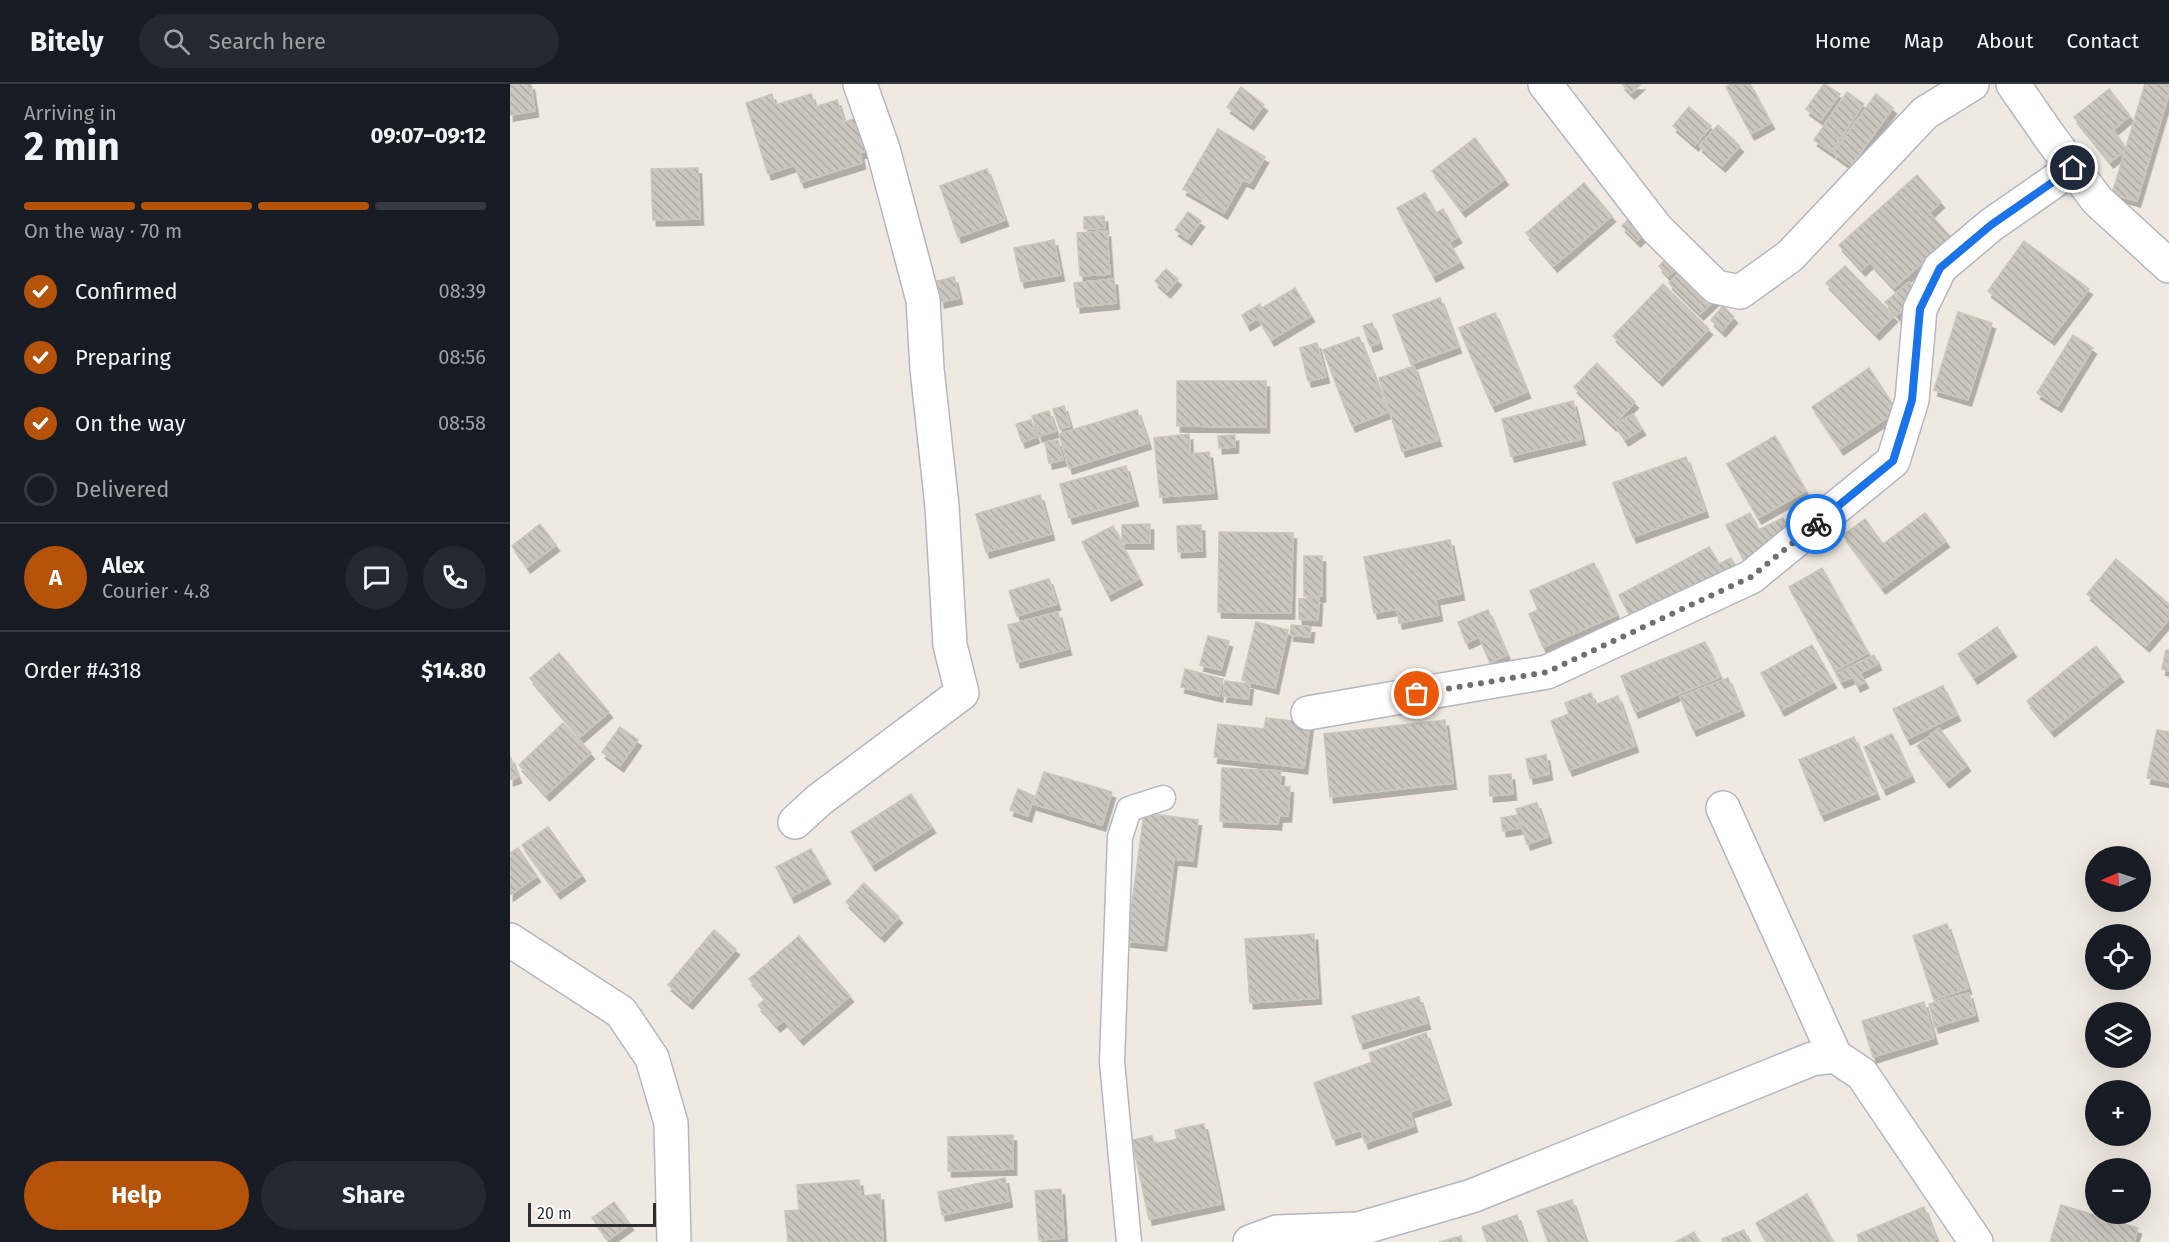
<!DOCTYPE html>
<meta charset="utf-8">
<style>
:root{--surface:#171b24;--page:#242831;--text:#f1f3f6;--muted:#9ea1a6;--line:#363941;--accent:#b45309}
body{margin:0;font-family:"Fira Sans",sans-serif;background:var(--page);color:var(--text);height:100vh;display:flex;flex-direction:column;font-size:22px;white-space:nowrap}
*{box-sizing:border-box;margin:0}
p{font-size:20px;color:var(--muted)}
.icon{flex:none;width:33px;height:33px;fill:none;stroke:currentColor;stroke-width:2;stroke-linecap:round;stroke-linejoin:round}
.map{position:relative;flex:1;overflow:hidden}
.side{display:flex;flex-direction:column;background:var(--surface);width:510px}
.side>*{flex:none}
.needle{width:39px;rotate:267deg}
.controls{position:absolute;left:1575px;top:762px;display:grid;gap:12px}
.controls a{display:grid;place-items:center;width:66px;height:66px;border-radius:50%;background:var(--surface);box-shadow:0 6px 24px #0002;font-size:30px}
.scale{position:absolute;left:18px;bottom:15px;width:128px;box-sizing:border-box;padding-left:6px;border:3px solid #2e2e2e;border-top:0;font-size:16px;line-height:21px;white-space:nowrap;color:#2e2e2e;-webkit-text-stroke:4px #fff;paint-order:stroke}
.pin{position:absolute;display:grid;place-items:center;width:51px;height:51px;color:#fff;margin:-26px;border:3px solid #fff;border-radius:50%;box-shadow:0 2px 6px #0007}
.courier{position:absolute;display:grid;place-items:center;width:60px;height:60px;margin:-30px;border:4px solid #1a73e8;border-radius:50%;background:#fff;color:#222;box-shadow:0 2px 8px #0007}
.head em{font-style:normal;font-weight:700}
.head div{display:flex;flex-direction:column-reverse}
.head{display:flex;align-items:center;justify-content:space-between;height:102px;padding:0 24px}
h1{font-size:39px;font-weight:700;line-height:45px}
.bar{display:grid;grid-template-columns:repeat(4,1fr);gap:9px 6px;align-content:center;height:72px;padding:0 24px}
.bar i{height:8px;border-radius:4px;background:var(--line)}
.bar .active{background:var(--accent)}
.bar p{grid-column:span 4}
.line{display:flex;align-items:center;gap:15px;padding:0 24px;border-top:2px solid var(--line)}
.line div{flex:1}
.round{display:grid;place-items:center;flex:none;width:63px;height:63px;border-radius:32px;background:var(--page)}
ol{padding:0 24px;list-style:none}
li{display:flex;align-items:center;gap:18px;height:66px}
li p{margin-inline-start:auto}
li .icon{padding:6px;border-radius:50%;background:var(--accent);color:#fff;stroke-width:4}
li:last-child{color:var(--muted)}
li i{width:33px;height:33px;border:3px solid var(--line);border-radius:50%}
.primary-button{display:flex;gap:12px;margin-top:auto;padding:12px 24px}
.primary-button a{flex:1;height:69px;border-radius:36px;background:var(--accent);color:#fff;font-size:24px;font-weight:700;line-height:69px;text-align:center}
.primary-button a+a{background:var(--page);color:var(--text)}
header{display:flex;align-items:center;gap:36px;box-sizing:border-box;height:84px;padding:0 30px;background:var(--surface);border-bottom:2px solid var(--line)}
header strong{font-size:28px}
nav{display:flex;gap:33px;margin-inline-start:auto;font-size:21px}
.search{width:420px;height:54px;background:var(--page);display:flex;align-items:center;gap:15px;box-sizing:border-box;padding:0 21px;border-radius:33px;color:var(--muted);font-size:22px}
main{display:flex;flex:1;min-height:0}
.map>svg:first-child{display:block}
</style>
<header>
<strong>Bitely</strong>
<div class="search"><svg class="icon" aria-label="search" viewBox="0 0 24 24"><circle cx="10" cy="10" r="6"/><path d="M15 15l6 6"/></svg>Search here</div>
<nav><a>Home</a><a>Map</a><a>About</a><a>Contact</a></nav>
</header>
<main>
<section class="side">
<div class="head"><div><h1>2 min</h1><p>Arriving in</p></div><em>09:07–09:12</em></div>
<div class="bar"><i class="active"></i><i class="active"></i><i class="active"></i><i></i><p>On the way · 70 m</p></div>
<ol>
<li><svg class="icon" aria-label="check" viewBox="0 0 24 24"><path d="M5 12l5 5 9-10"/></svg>Confirmed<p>08:39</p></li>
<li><svg class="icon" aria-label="check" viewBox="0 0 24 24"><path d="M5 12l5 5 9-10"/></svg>Preparing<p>08:56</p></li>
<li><svg class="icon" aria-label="check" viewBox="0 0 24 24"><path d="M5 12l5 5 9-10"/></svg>On the way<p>08:58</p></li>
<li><i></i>Delivered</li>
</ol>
<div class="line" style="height:108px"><b class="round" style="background:var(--accent);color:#fff">A</b><div><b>Alex</b><p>Courier · 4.8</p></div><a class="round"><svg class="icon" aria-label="chat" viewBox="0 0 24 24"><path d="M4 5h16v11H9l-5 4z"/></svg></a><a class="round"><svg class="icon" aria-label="phone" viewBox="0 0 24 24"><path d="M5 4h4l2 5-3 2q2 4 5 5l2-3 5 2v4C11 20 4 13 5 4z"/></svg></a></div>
<div class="line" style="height:78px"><div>Order #4318</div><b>$14.80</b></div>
<div class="primary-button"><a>Help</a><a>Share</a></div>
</section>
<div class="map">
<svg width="1659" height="1158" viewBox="0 0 1659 1158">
<defs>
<pattern id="building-back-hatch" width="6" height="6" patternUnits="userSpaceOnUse" patternTransform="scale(1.5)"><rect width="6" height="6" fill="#cbc7bf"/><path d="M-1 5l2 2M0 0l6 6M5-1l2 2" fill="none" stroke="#afaba4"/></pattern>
<filter id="shadow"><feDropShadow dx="3.5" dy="6" stdDeviation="0" flood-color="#0004"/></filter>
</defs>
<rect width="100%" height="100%" fill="#efe9e1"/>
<g fill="url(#building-back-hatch)" stroke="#cbc5ba" stroke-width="1.5" filter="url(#shadow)">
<path d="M 0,0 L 21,0 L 25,27 L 0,31 Z"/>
<path d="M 1112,0 L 1131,0 L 1121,9 Z"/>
<path d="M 1221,0 L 1240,0 L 1261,39 L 1241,50 L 1216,3 Z"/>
<path d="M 1314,0 L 1330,10 L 1311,36 L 1296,25 Z"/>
<path d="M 1635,0 L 1659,0 L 1659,9 L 1627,117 L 1602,110 Z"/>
<path d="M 731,3 L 754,21 L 740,40 L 717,23 Z"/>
<path d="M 1599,5 L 1620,32 L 1603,46 L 1617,65 L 1600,78 L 1564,33 Z"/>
<path d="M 1337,8 L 1354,20 L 1321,68 L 1304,56 Z"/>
<path d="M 262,10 L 265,21 L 301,10 L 305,23 L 327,16 L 334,38 L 354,32 L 364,64 L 350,69 L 352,79 L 291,98 L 285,81 L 258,90 L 236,19 Z"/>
<path d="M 1366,10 L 1383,24 L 1341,82 L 1323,69 Z"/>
<path d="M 1179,23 L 1201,42 L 1185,61 L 1163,42 Z"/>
<path d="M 1208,41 L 1230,62 L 1212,82 L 1189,62 Z"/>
<path d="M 708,45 L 755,73 L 740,99 L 733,96 L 714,129 L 673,105 Z"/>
<path d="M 965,54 L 995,95 L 952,127 L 922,87 Z"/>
<path d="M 188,84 L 190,135 L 143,136 L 141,85 Z"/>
<path d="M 477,85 L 495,136 L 448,153 L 430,102 Z"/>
<path d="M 1407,91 L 1431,118 L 1419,129 L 1441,153 L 1384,204 L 1360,178 L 1352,186 L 1329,161 Z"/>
<path d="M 1074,99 L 1102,132 L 1044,182 L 1016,149 Z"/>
<path d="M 915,109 L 926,129 L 933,125 L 948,153 L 939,158 L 950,178 L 923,192 L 887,124 Z"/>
<path d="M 678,128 L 691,137 L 678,155 L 665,146 Z"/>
<path d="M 1124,130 L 1139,145 L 1127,157 L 1112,142 Z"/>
<path d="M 594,132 L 595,144 L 574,145 L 574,133 Z"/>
<path d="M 597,147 L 600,190 L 570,192 L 567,149 Z"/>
<path d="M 544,156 L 551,191 L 511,198 L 504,164 Z"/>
<path d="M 1514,157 L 1579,205 L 1541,255 L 1478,207 Z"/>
<path d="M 1161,170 L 1171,180 L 1158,192 L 1149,182 Z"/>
<path d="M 1335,182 L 1384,232 L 1366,250 L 1316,199 Z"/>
<path d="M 1175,183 L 1206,215 L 1190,230 L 1159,199 Z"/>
<path d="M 656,185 L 668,195 L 657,208 L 645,197 Z"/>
<path d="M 444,193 L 449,214 L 431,218 L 427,197 Z"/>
<path d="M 604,195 L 606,219 L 567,223 L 564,199 Z"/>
<path d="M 1399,198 L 1406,206 L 1402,218 L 1387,231 L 1375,218 Z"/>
<path d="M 1153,200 L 1199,245 L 1149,296 L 1103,252 Z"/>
<path d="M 785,204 L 801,232 L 761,256 L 748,234 L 737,241 L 732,231 L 750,220 L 752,224 Z"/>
<path d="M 930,214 L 948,263 L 901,280 L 883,231 Z"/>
<path d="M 1213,222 L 1224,233 L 1212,247 L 1201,236 Z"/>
<path d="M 1448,228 L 1482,239 L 1458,316 L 1424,306 Z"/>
<path d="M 985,229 L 1017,308 L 982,322 L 949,244 Z"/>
<path d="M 862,239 L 869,259 L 860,262 L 853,242 Z"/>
<path d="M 1563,251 L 1583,264 L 1548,322 L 1527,309 Z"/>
<path d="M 849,253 L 878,328 L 842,342 L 813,266 Z"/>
<path d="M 807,259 L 816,293 L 798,297 L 790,264 Z"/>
<path d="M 1087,279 L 1125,318 L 1103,341 L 1064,303 Z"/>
<path d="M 904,282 L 928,356 L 892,367 L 869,294 Z"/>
<path d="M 1359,284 L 1387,327 L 1330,365 L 1302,323 Z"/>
<path d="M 667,297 L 756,297 L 756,343 L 667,342 Z"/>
<path d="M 1063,317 L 1072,355 L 1001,372 L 992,335 Z"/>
<path d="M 554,322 L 560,342 L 550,345 L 543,325 Z"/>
<path d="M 627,326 L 638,359 L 559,384 L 549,350 Z"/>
<path d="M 539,327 L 546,347 L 529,352 L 522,332 Z"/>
<path d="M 1123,330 L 1132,345 L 1115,356 L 1105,341 Z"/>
<path d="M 521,336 L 526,353 L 512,358 L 506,340 Z"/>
<path d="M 679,350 L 680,370 L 699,368 L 704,409 L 650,413 L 644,354 Z"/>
<path d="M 725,351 L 725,363 L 709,364 L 708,352 Z"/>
<path d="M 1265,352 L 1296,407 L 1248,434 L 1217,380 Z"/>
<path d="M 548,356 L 553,376 L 539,379 L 535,358 Z"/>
<path d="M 1176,373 L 1195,427 L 1123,453 L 1103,399 Z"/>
<path d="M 616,382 L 625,416 L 559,434 L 550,400 Z"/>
<path d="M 530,411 L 541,450 L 476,468 L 466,430 Z"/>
<path d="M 1240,429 L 1248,446 L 1273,434 L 1283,453 L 1234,477 L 1216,441 Z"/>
<path d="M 1415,429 L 1436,457 L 1372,504 L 1333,451 L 1355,435 L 1373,460 Z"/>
<path d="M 30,440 L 46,461 L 17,483 L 2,462 Z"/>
<path d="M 640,440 L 640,459 L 612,459 L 612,441 Z"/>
<path d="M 691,441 L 692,467 L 668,468 L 667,442 Z"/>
<path d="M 603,442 L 629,495 L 598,511 L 572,458 Z"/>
<path d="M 709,448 L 783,449 L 781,529 L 708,528 Z"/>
<path d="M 940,456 L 951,510 L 926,515 L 929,531 L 889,539 L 887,525 L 864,529 L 854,473 Z"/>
<path d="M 1199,463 L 1209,480 L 1221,474 L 1228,486 L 1125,541 L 1109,511 Z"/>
<rect x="794" y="472" width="18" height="40"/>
<path d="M 1606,475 L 1659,520 L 1659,535 L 1636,562 L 1577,510 Z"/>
<path d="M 1084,479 L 1107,531 L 1033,563 L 1019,530 L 1028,526 L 1020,507 Z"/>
<path d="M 1312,484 L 1358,569 L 1325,587 L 1279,503 Z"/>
<path d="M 539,495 L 547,520 L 507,532 L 499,507 Z"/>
<path d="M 809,514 L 808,536 L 789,535 L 789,515 Z"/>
<path d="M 978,526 L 997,571 L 980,579 L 969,553 L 956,559 L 948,538 Z"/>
<path d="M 548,528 L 558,565 L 507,578 L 498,541 Z"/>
<path d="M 746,538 L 778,546 L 765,604 L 732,596 Z"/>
<path d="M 781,541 L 801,543 L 800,553 L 780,551 Z"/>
<path d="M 1487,543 L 1503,567 L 1464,594 L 1448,570 Z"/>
<path d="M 698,552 L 719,557 L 711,586 L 690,581 Z"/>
<path d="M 1195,558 L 1210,593 L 1125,628 L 1111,592 Z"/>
<path d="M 1302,561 L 1323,598 L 1271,626 L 1251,589 Z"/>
<path d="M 1586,562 L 1610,592 L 1541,647 L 1517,617 Z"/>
<path d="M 1656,566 L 1659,566 L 1659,587 L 1652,585 Z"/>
<path d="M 49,569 L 99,628 L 70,653 L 20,594 Z"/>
<path d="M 1364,571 L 1368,580 L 1350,589 L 1355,598 L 1347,602 L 1343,593 L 1331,598 L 1326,590 Z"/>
<path d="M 675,585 L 713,595 L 709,612 L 671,603 Z"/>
<path d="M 1218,594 L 1231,626 L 1183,646 L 1170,613 Z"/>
<path d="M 715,597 L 740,600 L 738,615 L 713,612 Z"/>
<path d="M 1433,602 L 1447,631 L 1397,655 L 1383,625 Z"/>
<path d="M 1081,609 L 1085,621 L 1108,612 L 1125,662 L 1059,686 L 1041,637 L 1059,630 L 1055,619 Z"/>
<path d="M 756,634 L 800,639 L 794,684 L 704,673 L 708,640 L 754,645 Z"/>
<path d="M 935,636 L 943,699 L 820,713 L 814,650 Z"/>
<path d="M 53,639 L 81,669 L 36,711 L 9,681 Z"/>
<path d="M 110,643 L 128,656 L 110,682 L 92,668 Z"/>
<path d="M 1429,644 L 1457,681 L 1436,698 L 1407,662 Z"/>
<path d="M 1647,646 L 1659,648 L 1659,698 L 1637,694 Z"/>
<path d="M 1382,650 L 1401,692 L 1373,705 L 1354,663 Z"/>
<path d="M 1344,653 L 1366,709 L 1311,731 L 1289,676 Z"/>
<path d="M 1036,671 L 1039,690 L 1020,694 L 1016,675 Z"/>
<path d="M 0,672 L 8,693 L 0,696 Z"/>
<path d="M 712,684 L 771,687 L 770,702 L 780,703 L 778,732 L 769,732 L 768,740 L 710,737 Z"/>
<path d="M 534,688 L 602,708 L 592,741 L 523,720 Z"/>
<path d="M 1001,690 L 1003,710 L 980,712 L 979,692 Z"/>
<path d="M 508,705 L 524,712 L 518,732 L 500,726 Z"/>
<path d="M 401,710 L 422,743 L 362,781 L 341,748 Z"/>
<path d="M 1027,719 L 1038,753 L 1017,760 L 1006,725 Z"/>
<path d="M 634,729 L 688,736 L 683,777 L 664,775 L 653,861 L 617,857 Z"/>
<path d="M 1007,731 L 1010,744 L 993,747 L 991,734 Z"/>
<path d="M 38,743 L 72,791 L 47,809 L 12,761 Z"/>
<path d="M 8,764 L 27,792 L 0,811 L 0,769 Z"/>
<path d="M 301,765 L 317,794 L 281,813 L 266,783 Z"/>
<path d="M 354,799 L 389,833 L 371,852 L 336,818 Z"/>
<path d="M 1437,840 L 1458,904 L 1424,916 L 1403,852 Z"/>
<path d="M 204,846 L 226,865 L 179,919 L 158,901 Z"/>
<path d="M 804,850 L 808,914 L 740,919 L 735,855 Z"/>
<path d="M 289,852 L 340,912 L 290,955 L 274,936 L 267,942 L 248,921 L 256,915 L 239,895 Z"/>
<path d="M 1459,909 L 1465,931 L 1425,943 L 1419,920 Z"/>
<path d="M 909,913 L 917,939 L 850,959 L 842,932 Z"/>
<path d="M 1414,918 L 1424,954 L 1363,973 L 1352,937 Z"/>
<path d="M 916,949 L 938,1015 L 900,1028 L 904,1042 L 855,1059 L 851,1046 L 823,1055 L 804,999 L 862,978 L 859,969 Z"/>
<path d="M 694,1040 L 711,1120 L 639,1135 L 622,1056 L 642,1052 L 644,1060 L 667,1055 L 665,1046 Z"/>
<path d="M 503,1051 L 503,1085 L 438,1087 L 438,1053 Z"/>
<path d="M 495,1094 L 499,1117 L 432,1131 L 428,1108 Z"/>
<path d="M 349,1096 L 351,1112 L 370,1110 L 373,1158 L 278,1158 L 275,1127 L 289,1126 L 287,1101 Z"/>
<path d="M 551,1105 L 554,1154 L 529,1156 L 525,1107 Z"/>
<path d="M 1297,1110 L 1323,1158 L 1256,1158 L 1246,1139 Z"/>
<path d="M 1062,1116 L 1076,1158 L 1038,1158 L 1027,1127 Z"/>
<path d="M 104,1118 L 120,1140 L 98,1156 L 82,1134 Z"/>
<path d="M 1551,1121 L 1628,1144 L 1624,1158 L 1540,1158 Z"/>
<path d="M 1414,1123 L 1426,1155 L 1420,1158 L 1349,1158 L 1347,1151 Z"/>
<path d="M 1007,1131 L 1016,1158 L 977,1158 L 972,1143 Z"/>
<path d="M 1234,1146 L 1239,1158 L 1213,1158 L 1212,1155 Z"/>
<path d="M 1184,1148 L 1189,1158 L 1166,1158 Z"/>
<path d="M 951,1152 L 952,1158 L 929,1158 Z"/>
</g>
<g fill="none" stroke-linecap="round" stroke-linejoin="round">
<defs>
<path id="lane" d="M 619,1158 L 602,978 L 610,753 L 619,725 L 653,714"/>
<g id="street">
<path d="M 1035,0 L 1147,145 L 1206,203 L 1230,208 L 1280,172 L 1415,29 L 1462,0"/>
<path d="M 1503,0 L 1542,56 L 1587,116 L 1659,182"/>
<path d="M 798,629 L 1037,588 L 1241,493 L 1383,377 L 1402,316 L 1410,225 L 1430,184 L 1481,141 L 1563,84"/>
<path d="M 1213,724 L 1325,972"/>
<path d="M 285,738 L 309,716 L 452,609 L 440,561 L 432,422 L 417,285 L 413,216 L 373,65 L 350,0"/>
<path d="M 0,856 L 111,928 L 142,974 L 161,1039 L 164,1158"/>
<path d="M 740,1158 L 767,1148 L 848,1145 L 962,1112 L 1302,975 L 1325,972 L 1352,990 L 1466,1158"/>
</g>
</defs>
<use href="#lane" stroke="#b4b7c1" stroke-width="27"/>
<use href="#street" stroke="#b4b7c1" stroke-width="36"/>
<use href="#lane" stroke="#fff" stroke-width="24"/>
<use href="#street" stroke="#fff" stroke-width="33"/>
</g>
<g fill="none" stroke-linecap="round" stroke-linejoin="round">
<path stroke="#726f6d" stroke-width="6" stroke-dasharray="0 10.8" d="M 907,610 L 1037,588 L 1241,493 L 1306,440"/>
<path stroke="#1a73e8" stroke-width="8" d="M 1306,440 L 1383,377 L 1402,316 L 1410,225 L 1430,184 L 1481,141 L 1563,84"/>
</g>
</svg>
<div class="controls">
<a><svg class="needle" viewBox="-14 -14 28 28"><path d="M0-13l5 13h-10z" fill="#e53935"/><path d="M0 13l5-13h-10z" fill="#9ea1a6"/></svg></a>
<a><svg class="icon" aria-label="locate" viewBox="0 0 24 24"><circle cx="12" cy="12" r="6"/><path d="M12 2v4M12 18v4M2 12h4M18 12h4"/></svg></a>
<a><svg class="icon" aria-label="layers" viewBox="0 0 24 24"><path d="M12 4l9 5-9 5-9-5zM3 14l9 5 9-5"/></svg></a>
<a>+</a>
<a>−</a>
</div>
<div class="scale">20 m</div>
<div class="pin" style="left:907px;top:610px;background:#ea580c"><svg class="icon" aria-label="bag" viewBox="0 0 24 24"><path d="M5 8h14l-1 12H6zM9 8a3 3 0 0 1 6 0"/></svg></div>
<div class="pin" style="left:1563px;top:84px;background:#1f2937"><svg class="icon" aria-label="home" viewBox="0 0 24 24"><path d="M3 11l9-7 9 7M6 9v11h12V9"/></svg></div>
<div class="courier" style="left:1306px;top:440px"><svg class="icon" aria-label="bike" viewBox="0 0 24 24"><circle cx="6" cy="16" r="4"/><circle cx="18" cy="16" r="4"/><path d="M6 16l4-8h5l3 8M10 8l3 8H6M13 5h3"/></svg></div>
</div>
</main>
